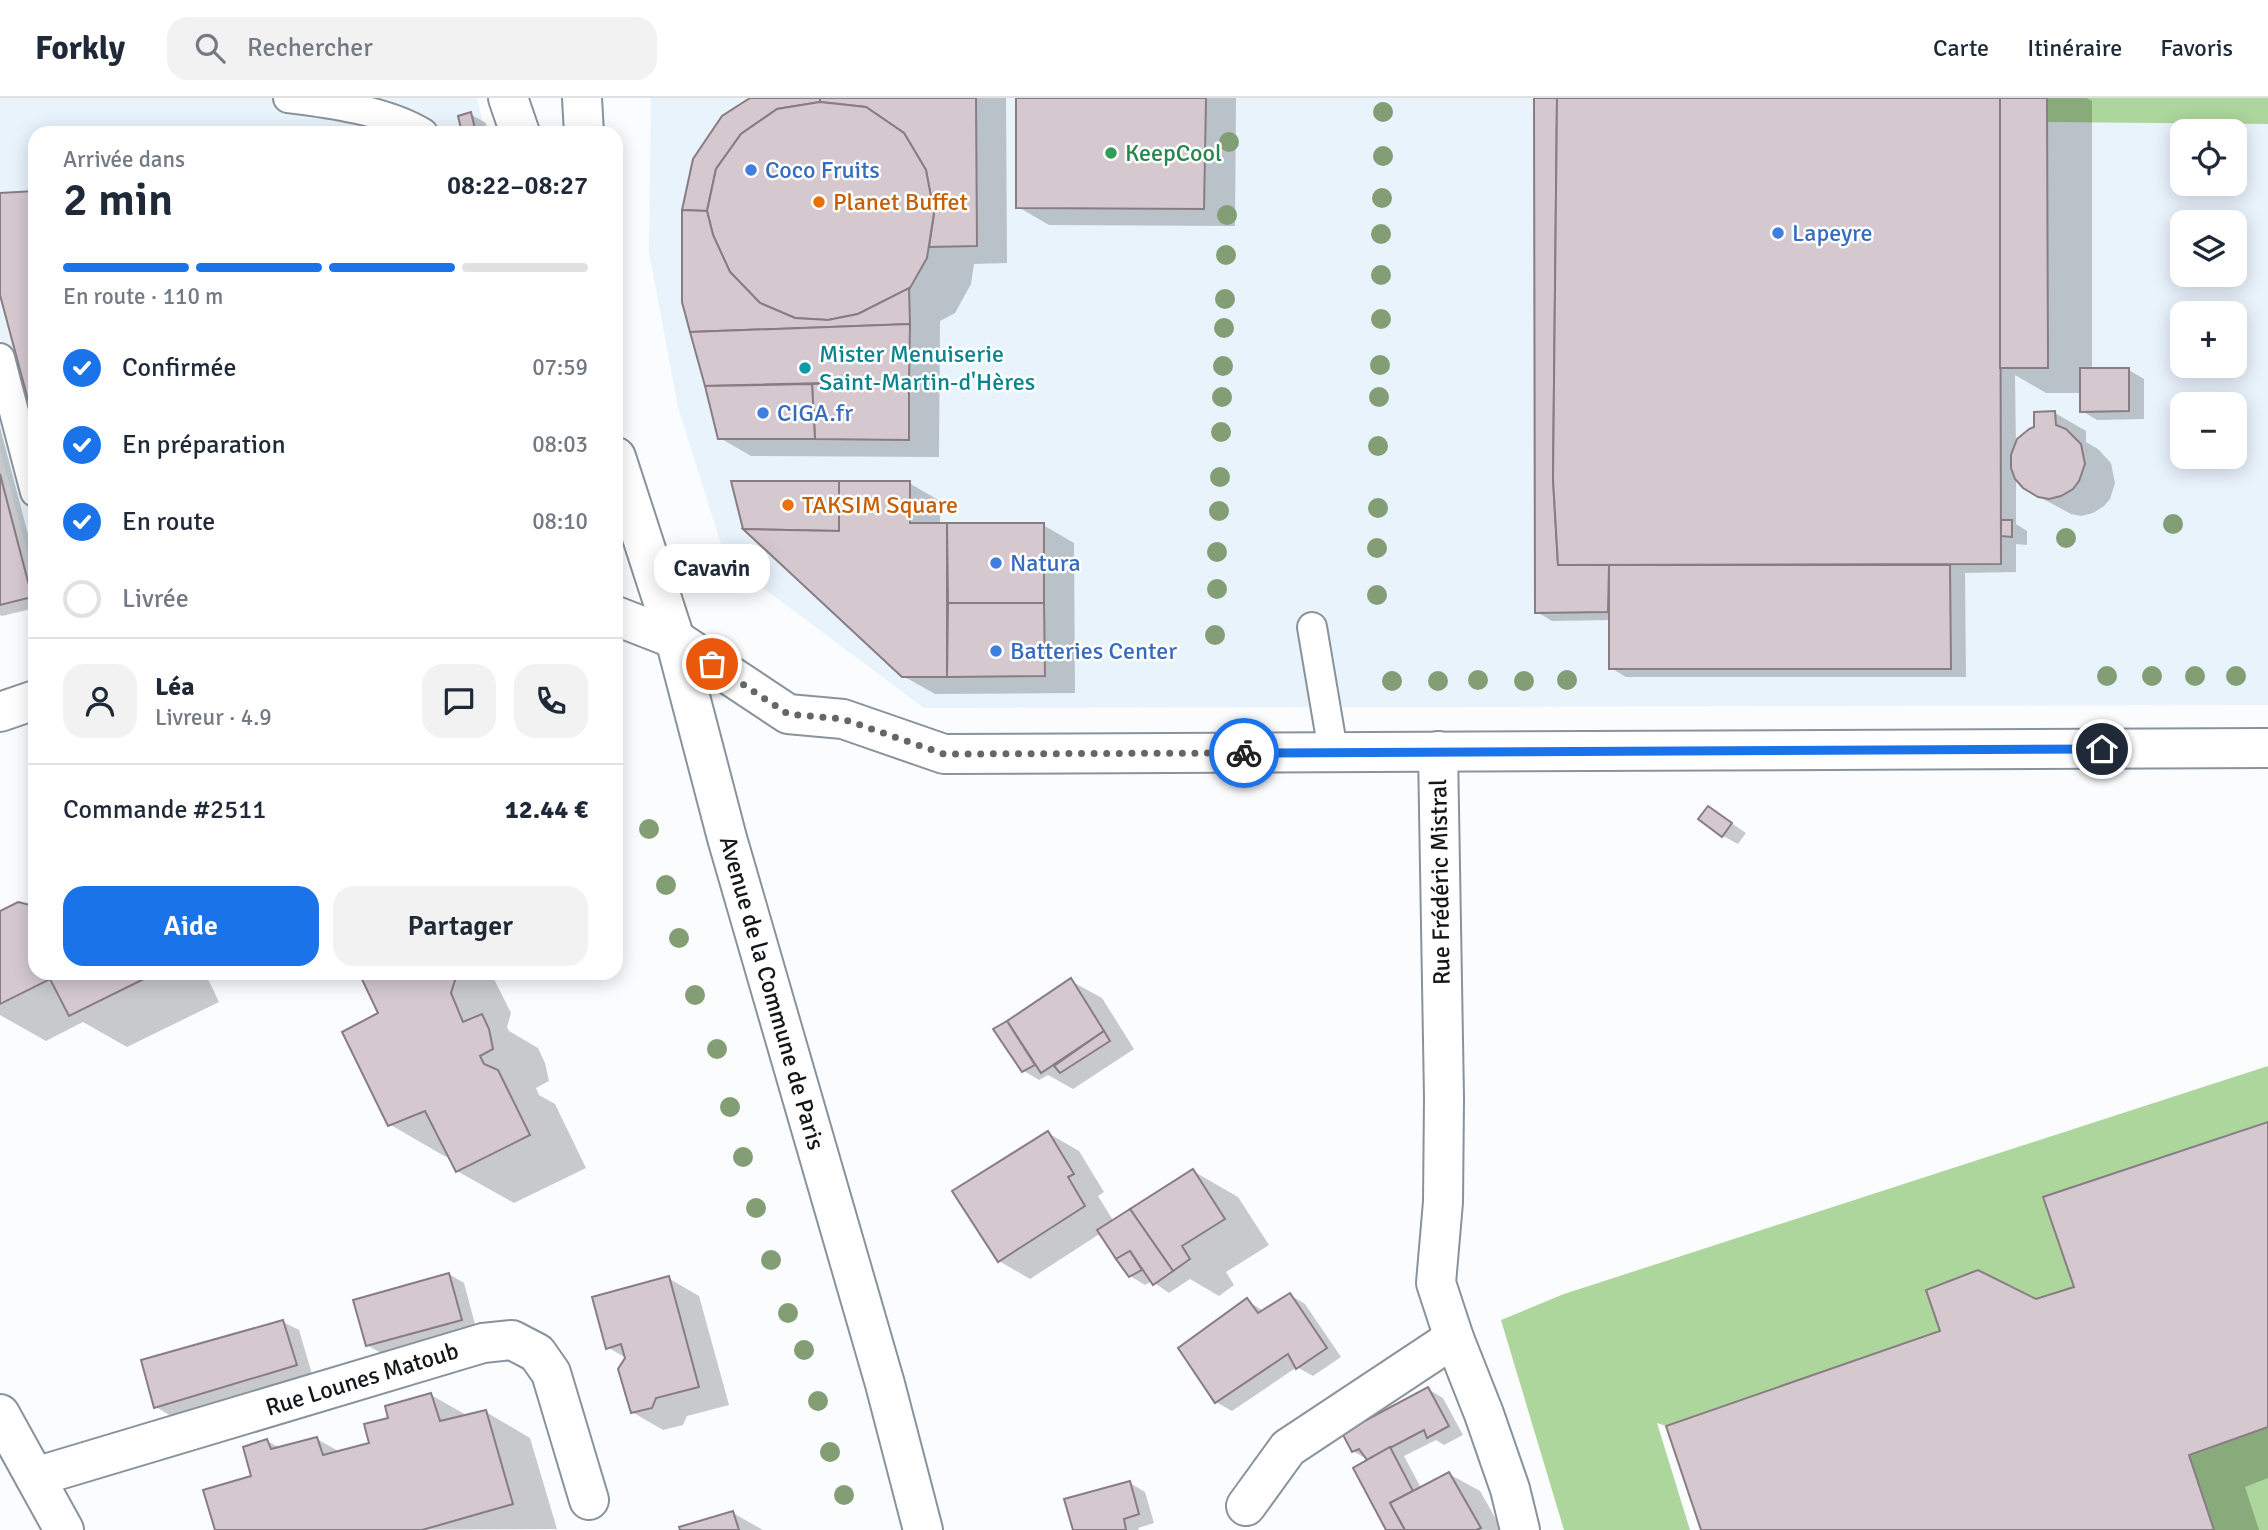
<!DOCTYPE html>
<html lang="fr">
<meta charset="utf-8">
<style>
:root{--surface:#fff;--page:#f2f2f3;--text:#1f2937;--muted:#747a83;--line:#e0e1e3;--accent:#1a73e8}
body{margin:0;font-family:Signika,sans-serif;background:var(--page);color:var(--text);height:100vh;display:flex;flex-direction:column;font-size:26px;white-space:nowrap}
*{box-sizing:border-box;margin:0}
p{font-size:23px;color:var(--muted)}
.icon{flex:none;width:38px;height:38px;fill:none;stroke:currentColor;stroke-width:2;stroke-linecap:round;stroke-linejoin:round}
.map{position:relative;flex:1;overflow:hidden}
.details{position:absolute;left:28px;top:28px;width:595px;height:854px;display:flex;flex-direction:column;background:var(--surface);border-radius:21px;box-shadow:0 4px 18px #0003}
.details>*{flex:none}
.buttons{position:absolute;left:2170px;top:21px;display:grid;gap:14px}
.buttons a{display:grid;place-items:center;width:77px;height:77px;border-radius:14px;background:var(--surface);box-shadow:0 4px 18px #0003;font-size:35px}
.pin{position:absolute;display:grid;place-items:center;width:60px;height:60px;color:#fff;margin:-30px;border:4px solid #fff;border-radius:50%;box-shadow:0 2px 7px #0007}
.courier{position:absolute;display:grid;place-items:center;width:70px;height:70px;margin:-35px;border:5px solid #1a73e8;border-radius:50%;background:#fff;color:#222;box-shadow:0 2px 9px #0007}
.bubble{position:absolute;height:49px;border-radius:21px;background:var(--surface);box-shadow:0 4px 18px #0003;font-size:23px;font-weight:600;line-height:49px;text-align:center}
.overview em{font-style:normal;font-weight:600}
.overview div{display:flex;flex-direction:column-reverse}
.overview{display:flex;align-items:center;justify-content:space-between;height:119px;padding:0 35px}
h1{font-size:46px;font-weight:600;line-height:52px}
.bar{display:grid;grid-template-columns:repeat(4,1fr);gap:10px 7px;align-content:center;height:84px;padding:0 35px}
.bar i{height:9px;border-radius:5px;background:var(--line)}
.bar .on{background:var(--accent)}
.bar p{grid-column:span 4}
.line{display:flex;align-items:center;gap:18px;padding:0 35px;border-top:2px solid var(--line)}
.line div{flex:1}
.round{display:grid;place-items:center;flex:none;width:74px;height:74px;border-radius:21px;background:var(--page)}
ol{padding:0 35px;list-style:none}
li{display:flex;align-items:center;gap:21px;height:77px}
li p{margin-inline-start:auto}
li .icon{padding:7px;border-radius:50%;background:var(--accent);color:#fff;stroke-width:4}
li:last-child{color:var(--muted)}
li i{width:38px;height:38px;border:4px solid var(--line);border-radius:50%}
.primary-button{display:flex;gap:14px;margin-top:auto;padding:14px 35px}
.primary-button a{flex:1;height:80px;border-radius:21px;background:var(--accent);color:#fff;font-size:28px;font-weight:600;line-height:80px;text-align:center}
.primary-button a+a{background:var(--page);color:var(--text)}
header{display:flex;align-items:center;gap:42px;box-sizing:border-box;height:98px;padding:0 35px;background:var(--surface);border-bottom:2px solid var(--line)}
header strong{font-size:33px}
nav{display:flex;gap:38px;margin-inline-start:auto;font-size:24px}
.search{width:490px;height:63px;background:var(--page);display:flex;align-items:center;gap:18px;box-sizing:border-box;padding:0 24px;border-radius:21px;color:var(--muted);font-size:26px}
.map>svg:first-child{display:block}
</style>
<header>
<strong>Forkly</strong>
<div class="search"><svg class="icon" aria-label="search" viewBox="0 0 24 24"><circle cx="10" cy="10" r="6"/><path d="M15 15l6 6"/></svg>Rechercher</div>
<nav><a>Carte</a><a>Itinéraire</a><a>Favoris</a></nav>
</header>
<div class="map">
<svg width="2268" height="1432" viewBox="0 0 2268 1432">
<rect width="100%" height="100%" fill="#fafcfe"/>
<g fill="#e9f3fc" fill-rule="evenodd">
<path d="M 0,0 L 477,0 L 486,35 L 35,35 L 35,483 L 0,351 Z"/>
<path d="M 651,0 L 2268,0 L 2268,607 L 924,610 L 726,462 L 678,309 L 649,154 ZM 2182,33 L 2235,33 L 2235,86 L 2182,86 ZM 2182,124 L 2235,124 L 2235,177 L 2182,177 ZM 2182,215 L 2235,215 L 2235,268 L 2182,268 ZM 2182,306 L 2235,306 L 2235,359 L 2182,359 Z"/>
</g>
<g fill="#acd69c">
<path d="M 2047,0 L 2268,0 L 2268,26 L 2047,24 Z"/>
<path d="M 2268,968 L 2268,1024 L 2044,1099 L 2074,1189 L 1666,1328 L 1657,1325 L 1690,1432 L 1564,1432 L 1501,1222 L 1564,1196 Z"/>
<path d="M 2268,1329 L 2268,1432 L 2214,1432 L 2189,1357 Z"/>
</g>
<g fill="#0003">
<path d="M 753,0 L 1006,0 L 1007,165 L 974,166 L 971,186 L 955,215 L 940,223 L 939,359 L 751,358 L 720,340 L 683,203 Z"/>
<path d="M 1018,0 L 1236,0 L 1235,128 L 1049,127 L 1018,109 Z"/>
<path d="M 1536,0 L 2087,0 L 2092,3 L 2092,272 L 2129,272 L 2144,281 L 2144,321 L 2097,322 L 2082,313 L 2082,295 L 2046,295 L 2015,277 L 2016,350 L 2055,315 L 2086,333 L 2086,344 L 2098,351 L 2111,365 L 2115,385 L 2110,401 L 2104,408 L 2093,415 L 2081,418 L 2071,416 L 2030,394 L 2016,377 L 2016,426 L 2027,433 L 2027,447 L 2016,446 L 2016,474 L 1965,475 L 1966,579 L 1626,579 L 1611,570 L 1611,522 L 1552,523 L 1537,514 Z"/>
<path d="M 470,16 L 486,25 L 488,35 L 464,35 Z"/>
<path d="M 0,329 L 35,463 L 35,510 L 2,518 L 0,517 Z"/>
<path d="M 909,385 L 940,403 L 940,427 L 1043,427 L 1074,445 L 1075,595 L 935,596 L 903,578 Z"/>
<path d="M 1709,710 L 1746,735 L 1738,746 L 1723,738 Z"/>
<path d="M 35,807 L 35,875 L 205,875 L 219,904 L 127,949 L 83,924 L 46,943 L 0,917 L 0,814 L 31,809 Z"/>
<path d="M 361,875 L 491,875 L 511,915 L 507,929 L 509,933 L 538,950 L 545,965 L 549,983 L 536,990 L 539,997 L 555,1006 L 586,1070 L 514,1105 L 457,1073 L 450,1057 L 446,1059 L 389,1026 L 380,916 Z"/>
<path d="M 1071,883 L 1102,900 L 1134,951 L 1073,991 L 1048,977 L 1039,982 L 1024,973 L 1008,925 Z"/>
<path d="M 2268,1026 L 2268,1380 L 2245,1389 L 2259,1432 L 1703,1432 L 2035,1203 L 2076,1190 Z"/>
<path d="M 1048,1035 L 1079,1053 L 1104,1094 L 1098,1098 L 1114,1124 L 1193,1073 L 1238,1099 L 1269,1147 L 1226,1174 L 1234,1187 L 1219,1198 L 1190,1181 L 1169,1195 L 1152,1183 L 1145,1187 L 1130,1178 L 1101,1135 L 1030,1181 L 999,1163 Z"/>
<path d="M 449,1176 L 464,1185 L 476,1230 L 383,1256 L 367,1247 Z"/>
<path d="M 668,1180 L 699,1198 L 729,1307 L 687,1318 L 683,1327 L 663,1332 L 632,1314 L 626,1260 L 607,1249 Z"/>
<path d="M 1290,1197 L 1305,1206 L 1341,1259 L 1313,1278 L 1297,1269 L 1232,1313 L 1216,1304 L 1180,1251 L 1247,1203 L 1264,1213 Z"/>
<path d="M 283,1224 L 299,1232 L 312,1276 L 171,1318 L 156,1309 Z"/>
<path d="M 1428,1291 L 1443,1300 L 1463,1337 L 1444,1347 L 1436,1342 L 1404,1358 L 1421,1390 L 1449,1376 L 1480,1393 L 1502,1432 L 1388,1432 L 1370,1363 L 1353,1353 Z"/>
<path d="M 431,1297 L 468,1318 L 486,1314 L 530,1340 L 557,1431 L 217,1432 L 253,1379 L 267,1343 L 280,1350 L 317,1341 L 340,1354 L 371,1346 L 390,1321 Z"/>
<path d="M 1130,1385 L 1145,1394 L 1154,1425 L 1138,1430 L 1139,1432 L 1075,1432 Z"/>
<path d="M 733,1415 L 763,1432 L 682,1432 Z"/>
</g>
<g fill="#d5c9cf" stroke="#887d83" stroke-width="2">
<path d="M 750,0 L 820,0 L 820,4 L 777,11 L 741,36 L 716,71 L 707,113 L 682,112 L 693,61 L 722,18 Z"/>
<path d="M 820,0 L 976,0 L 977,148 L 929,149 L 934,115 L 926,72 L 904,35 L 866,9 L 820,4 Z"/>
<path d="M 1016,0 L 1206,0 L 1204,111 L 1016,110 Z"/>
<path d="M 1534,0 L 1557,0 L 1553,381 L 1558,467 L 1609,467 L 1608,514 L 1535,515 Z"/>
<path d="M 1557,0 L 2000,0 L 2001,466 L 1558,467 L 1553,381 Z"/>
<path d="M 2000,0 L 2047,0 L 2048,270 L 2000,270 Z"/>
<path d="M 820,4 L 866,9 L 904,35 L 926,72 L 934,115 L 927,160 L 910,190 L 858,216 L 828,222 L 795,220 L 760,205 L 730,174 L 713,137 L 707,113 L 716,71 L 741,36 L 777,11 Z"/>
<path d="M 471,14 L 476,35 L 462,35 L 458,18 Z"/>
<path d="M 35,93 L 35,328 L 0,197 L 0,95 Z"/>
<path d="M 682,112 L 707,113 L 713,137 L 730,174 L 760,205 L 795,220 L 828,222 L 858,216 L 909,190 L 910,226 L 690,234 L 682,204 Z"/>
<path d="M 910,226 L 909,283 L 705,288 L 690,234 Z"/>
<path d="M 2080,270 L 2129,270 L 2129,313 L 2080,314 Z"/>
<path d="M 909,283 L 909,342 L 815,341 L 812,286 Z"/>
<path d="M 812,286 L 815,341 L 718,341 L 705,288 Z"/>
<path d="M 2055,313 L 2056,327 L 2066,331 L 2081,346 L 2085,366 L 2079,383 L 2073,391 L 2061,398 L 2049,401 L 2038,399 L 2023,390 L 2015,381 L 2011,370 L 2011,357 L 2017,341 L 2029,331 L 2034,329 L 2034,314 Z"/>
<path d="M 0,376 L 32,499 L 0,507 Z"/>
<path d="M 731,383 L 839,383 L 839,433 L 743,431 Z"/>
<path d="M 839,383 L 910,383 L 910,425 L 947,425 L 947,579 L 902,579 L 743,431 L 839,433 Z"/>
<path d="M 2001,422 L 2012,422 L 2012,439 L 2001,438 Z"/>
<path d="M 947,425 L 1044,425 L 1044,505 L 948,505 Z"/>
<path d="M 1609,467 L 1950,467 L 1951,571 L 1609,571 Z"/>
<path d="M 948,505 L 1044,505 L 1045,578 L 947,579 Z"/>
<path d="M 1708,708 L 1732,725 L 1722,739 L 1698,721 Z"/>
<path d="M 18,804 L 30,807 L 35,805 L 35,875 L 156,875 L 69,918 L 50,881 L 0,906 L 0,813 Z"/>
<path d="M 359,875 L 452,875 L 455,882 L 451,895 L 463,924 L 482,916 L 489,931 L 493,951 L 480,958 L 484,966 L 498,972 L 530,1037 L 456,1074 L 425,1013 L 388,1028 L 342,934 L 378,915 Z"/>
<path d="M 1071,880 L 1104,933 L 1041,975 L 1007,923 Z"/>
<path d="M 1007,923 L 1035,967 L 1022,974 L 993,931 Z"/>
<path d="M 1104,933 L 1110,943 L 1060,975 L 1054,968 Z"/>
<path d="M 2268,1024 L 2268,1329 L 2189,1357 L 2214,1432 L 1701,1432 L 1666,1328 L 1940,1233 L 1926,1192 L 1978,1172 L 2036,1201 L 2074,1189 L 2043,1099 Z"/>
<path d="M 1048,1033 L 1074,1076 L 1068,1079 L 1085,1108 L 998,1164 L 952,1093 Z"/>
<path d="M 1193,1071 L 1225,1121 L 1182,1148 L 1190,1161 L 1173,1173 L 1130,1111 Z"/>
<path d="M 1130,1111 L 1173,1173 L 1153,1187 L 1130,1153 L 1116,1161 L 1097,1132 Z"/>
<path d="M 1130,1153 L 1142,1172 L 1129,1179 L 1116,1161 Z"/>
<path d="M 449,1175 L 462,1222 L 366,1248 L 353,1202 Z"/>
<path d="M 669,1178 L 699,1289 L 656,1300 L 652,1310 L 631,1315 L 618,1271 L 625,1260 L 621,1246 L 606,1251 L 592,1199 Z"/>
<path d="M 1290,1195 L 1327,1250 L 1296,1271 L 1288,1256 L 1215,1305 L 1178,1250 L 1247,1200 L 1258,1215 Z"/>
<path d="M 283,1222 L 297,1267 L 154,1310 L 141,1262 Z"/>
<path d="M 1428,1289 L 1449,1328 L 1427,1340 L 1424,1332 L 1367,1362 L 1359,1351 L 1352,1354 L 1342,1335 Z"/>
<path d="M 431,1295 L 440,1323 L 486,1312 L 513,1406 L 422,1432 L 215,1432 L 203,1392 L 251,1378 L 243,1349 L 267,1341 L 271,1351 L 317,1339 L 323,1357 L 369,1345 L 364,1326 L 388,1320 L 385,1308 Z"/>
<path d="M 1390,1349 L 1413,1393 L 1390,1405 L 1405,1432 L 1386,1432 L 1353,1370 Z"/>
<path d="M 1449,1374 L 1481,1430 L 1476,1432 L 1405,1432 L 1390,1405 Z"/>
<path d="M 1130,1383 L 1139,1416 L 1124,1421 L 1126,1432 L 1073,1432 L 1064,1401 Z"/>
<path d="M 733,1413 L 739,1432 L 680,1432 L 679,1429 Z"/>
</g>
<g fill="none" stroke-linecap="round" stroke-linejoin="round">
<defs>
<g id="lane">
<path d="M 288,0 C 330,5 387,13 423,35"/>
<path d="M 0,260 L 35,394"/>
<path d="M 1312,529 L 1333,653"/>
</g>
<g id="street">
<path d="M 616,518 L 675,541 L 788,616 L 843,621 L 944,656 L 2268,650"/>
<path d="M 0,614 L 35,602"/>
<path d="M 1438,653 L 1444,1000 L 1443,1104 L 1436,1185 L 1454,1240 L 1484,1316 L 1510,1391 L 1520,1432"/>
<path d="M 0,1316 L 64,1432"/>
<path d="M 35,1379 L 483,1245 L 512,1242 L 537,1255 L 551,1275 L 589,1402"/>
<path d="M 1246,1408 L 1288,1350 L 1454,1240"/>
</g>
<g id="secondary">
<path d="M 508,0 L 520,35"/>
<path d="M 582,0 L 584,35"/>
<path d="M 616,359 L 675,541 L 727,740 L 885,1286 L 923,1432"/>
</g>
</defs>
<use href="#lane" stroke="#89939b" stroke-width="32"/>
<use href="#street" stroke="#89939b" stroke-width="42"/>
<use href="#secondary" stroke="#89939b" stroke-width="42"/>
<use href="#lane" stroke="#fff" stroke-width="28"/>
<use href="#street" stroke="#fff" stroke-width="38"/>
<use href="#secondary" stroke="#fff" stroke-width="38"/>
</g>
<g fill="#839e74">
<circle cx="1383" cy="14" r="10"/>
<circle cx="1229" cy="44" r="10"/>
<circle cx="1383" cy="58" r="10"/>
<circle cx="1382" cy="100" r="10"/>
<circle cx="1227" cy="117" r="10"/>
<circle cx="1381" cy="136" r="10"/>
<circle cx="1226" cy="157" r="10"/>
<circle cx="1381" cy="177" r="10"/>
<circle cx="1225" cy="201" r="10"/>
<circle cx="1381" cy="221" r="10"/>
<circle cx="1224" cy="230" r="10"/>
<circle cx="1380" cy="267" r="10"/>
<circle cx="1223" cy="268" r="10"/>
<circle cx="1222" cy="299" r="10"/>
<circle cx="1379" cy="299" r="10"/>
<circle cx="1221" cy="334" r="10"/>
<circle cx="1378" cy="348" r="10"/>
<circle cx="1220" cy="379" r="10"/>
<circle cx="1378" cy="410" r="10"/>
<circle cx="1219" cy="413" r="10"/>
<circle cx="2173" cy="426" r="10"/>
<circle cx="2066" cy="440" r="10"/>
<circle cx="1377" cy="450" r="10"/>
<circle cx="1217" cy="454" r="10"/>
<circle cx="1217" cy="491" r="10"/>
<circle cx="1377" cy="497" r="10"/>
<circle cx="1215" cy="537" r="10"/>
<circle cx="2107" cy="578" r="10"/>
<circle cx="2152" cy="578" r="10"/>
<circle cx="2195" cy="578" r="10"/>
<circle cx="2236" cy="578" r="10"/>
<circle cx="1478" cy="582" r="10"/>
<circle cx="1567" cy="582" r="10"/>
<circle cx="1392" cy="583" r="10"/>
<circle cx="1438" cy="583" r="10"/>
<circle cx="1524" cy="583" r="10"/>
<circle cx="649" cy="731" r="10"/>
<circle cx="666" cy="787" r="10"/>
<circle cx="679" cy="840" r="10"/>
<circle cx="695" cy="897" r="10"/>
<circle cx="717" cy="951" r="10"/>
<circle cx="730" cy="1009" r="10"/>
<circle cx="743" cy="1059" r="10"/>
<circle cx="756" cy="1110" r="10"/>
<circle cx="771" cy="1162" r="10"/>
<circle cx="788" cy="1215" r="10"/>
<circle cx="804" cy="1252" r="10"/>
<circle cx="818" cy="1303" r="10"/>
<circle cx="830" cy="1354" r="10"/>
<circle cx="844" cy="1397" r="10"/>
</g>
<g fill="none" stroke-linecap="round" stroke-linejoin="round">
<path stroke="#64676a" stroke-width="7" stroke-dasharray="0 12.6" d="M 712,566 L 788,616 L 843,621 L 944,656 L 1244,655"/>
<path stroke="#1a73e8" stroke-width="9" d="M 1244,655 L 2102,651"/>
</g>
<circle fill="#2e9e5b" stroke="#fff" stroke-width="2.5" cx="1111" cy="55" r="7"/>
<g fill="#3f7fe0" stroke="#fff" stroke-width="2.5">
<circle cx="751" cy="72" r="7"/>
<circle cx="1778" cy="135" r="7"/>
<circle cx="763" cy="315" r="7"/>
<circle cx="996" cy="465" r="7"/>
<circle cx="996" cy="553" r="7"/>
</g>
<g fill="#e8710a" stroke="#fff" stroke-width="2.5">
<circle cx="819" cy="104" r="7"/>
<circle cx="788" cy="407" r="7"/>
</g>
<circle fill="#0f9aa8" stroke="#fff" stroke-width="2.5" cx="805" cy="270" r="7"/>
<g text-anchor="middle" stroke-width="5" stroke-linejoin="round" paint-order="stroke">
<g font-size="24" fill="#27864d" stroke="#fff" text-anchor="start">
<text x="1125" y="63">KeepCool</text>
</g>
<g font-size="24" fill="#366cbe" stroke="#fff" text-anchor="start">
<text x="765" y="80">Coco Fruits</text>
<text x="1792" y="143">Lapeyre</text>
<text x="777" y="323">CIGA.fr</text>
<text x="1010" y="473">Natura</text>
<text x="1010" y="561">Batteries Center</text>
</g>
<g font-size="24" fill="#c56008" stroke="#fff" text-anchor="start">
<text x="833" y="112">Planet Buffet</text>
<text x="802" y="415">TAKSIM Square</text>
</g>
<g font-size="24" fill="#0d838f" stroke="#fff" text-anchor="start">
<text x="819" y="264">Mister Menuiserie<tspan x="819" dy="28">Saint-Martin-d'Hères</tspan></text>
</g>
<g font-size="24" fill="#14171a" stroke="#fff">
<text transform="translate(1440 784) rotate(-91)" y="8">Rue Frédéric Mistral</text>
<text transform="translate(772 895) rotate(74)" y="8">Avenue de la Commune de Paris</text>
<text transform="translate(362 1281) rotate(-17)" y="8">Rue Lounes Matoub</text>
</g>
</g>
</svg>
<div class="buttons">
<a><svg class="icon" aria-label="locate" viewBox="0 0 24 24"><circle cx="12" cy="12" r="6"/><path d="M12 2v4M12 18v4M2 12h4M18 12h4"/></svg></a>
<a><svg class="icon" aria-label="layers" viewBox="0 0 24 24"><path d="M12 4l9 5-9 5-9-5zM3 14l9 5 9-5"/></svg></a>
<a>+</a>
<a>−</a>
</div>
<div class="pin" style="left:712px;top:566px;background:#ea580c"><svg class="icon" aria-label="bag" viewBox="0 0 24 24"><path d="M5 8h14l-1 12H6zM9 8a3 3 0 0 1 6 0"/></svg></div>
<div class="pin" style="left:2102px;top:651px;background:#1f2937"><svg class="icon" aria-label="home" viewBox="0 0 24 24"><path d="M3 11l9-7 9 7M6 9v11h12V9"/></svg></div>
<div class="courier" style="left:1244px;top:655px"><svg class="icon" aria-label="bike" viewBox="0 0 24 24"><circle cx="6" cy="16" r="4"/><circle cx="18" cy="16" r="4"/><path d="M6 16l4-8h5l3 8M10 8l3 8H6M13 5h3"/></svg></div>
<div class="bubble" style="left:654px;top:446px;width:116px">Cavavin</div>
<section class="details">
<div class="overview"><div><h1>2 min</h1><p>Arrivée dans</p></div><em>08:22–08:27</em></div>
<div class="bar"><i class="on"></i><i class="on"></i><i class="on"></i><i></i><p>En route · 110 m</p></div>
<ol>
<li><svg class="icon" aria-label="check" viewBox="0 0 24 24"><path d="M5 12l5 5 9-10"/></svg>Confirmée<p>07:59</p></li>
<li><svg class="icon" aria-label="check" viewBox="0 0 24 24"><path d="M5 12l5 5 9-10"/></svg>En préparation<p>08:03</p></li>
<li><svg class="icon" aria-label="check" viewBox="0 0 24 24"><path d="M5 12l5 5 9-10"/></svg>En route<p>08:10</p></li>
<li><i></i>Livrée</li>
</ol>
<div class="line" style="height:126px"><a class="round"><svg class="icon" aria-label="person" viewBox="0 0 24 24"><circle cx="12" cy="8" r="4"/><path d="M4 21q1-7 8-7t8 7"/></svg></a><div><b>Léa</b><p>Livreur · 4.9</p></div><a class="round"><svg class="icon" aria-label="chat" viewBox="0 0 24 24"><path d="M4 5h16v11H9l-5 4z"/></svg></a><a class="round"><svg class="icon" aria-label="phone" viewBox="0 0 24 24"><path d="M5 4h4l2 5-3 2q2 4 5 5l2-3 5 2v4C11 20 4 13 5 4z"/></svg></a></div>
<div class="line" style="height:91px"><div>Commande #2511</div><b>12.44 €</b></div>
<div class="primary-button"><a>Aide</a><a>Partager</a></div>
</section>
</div>
